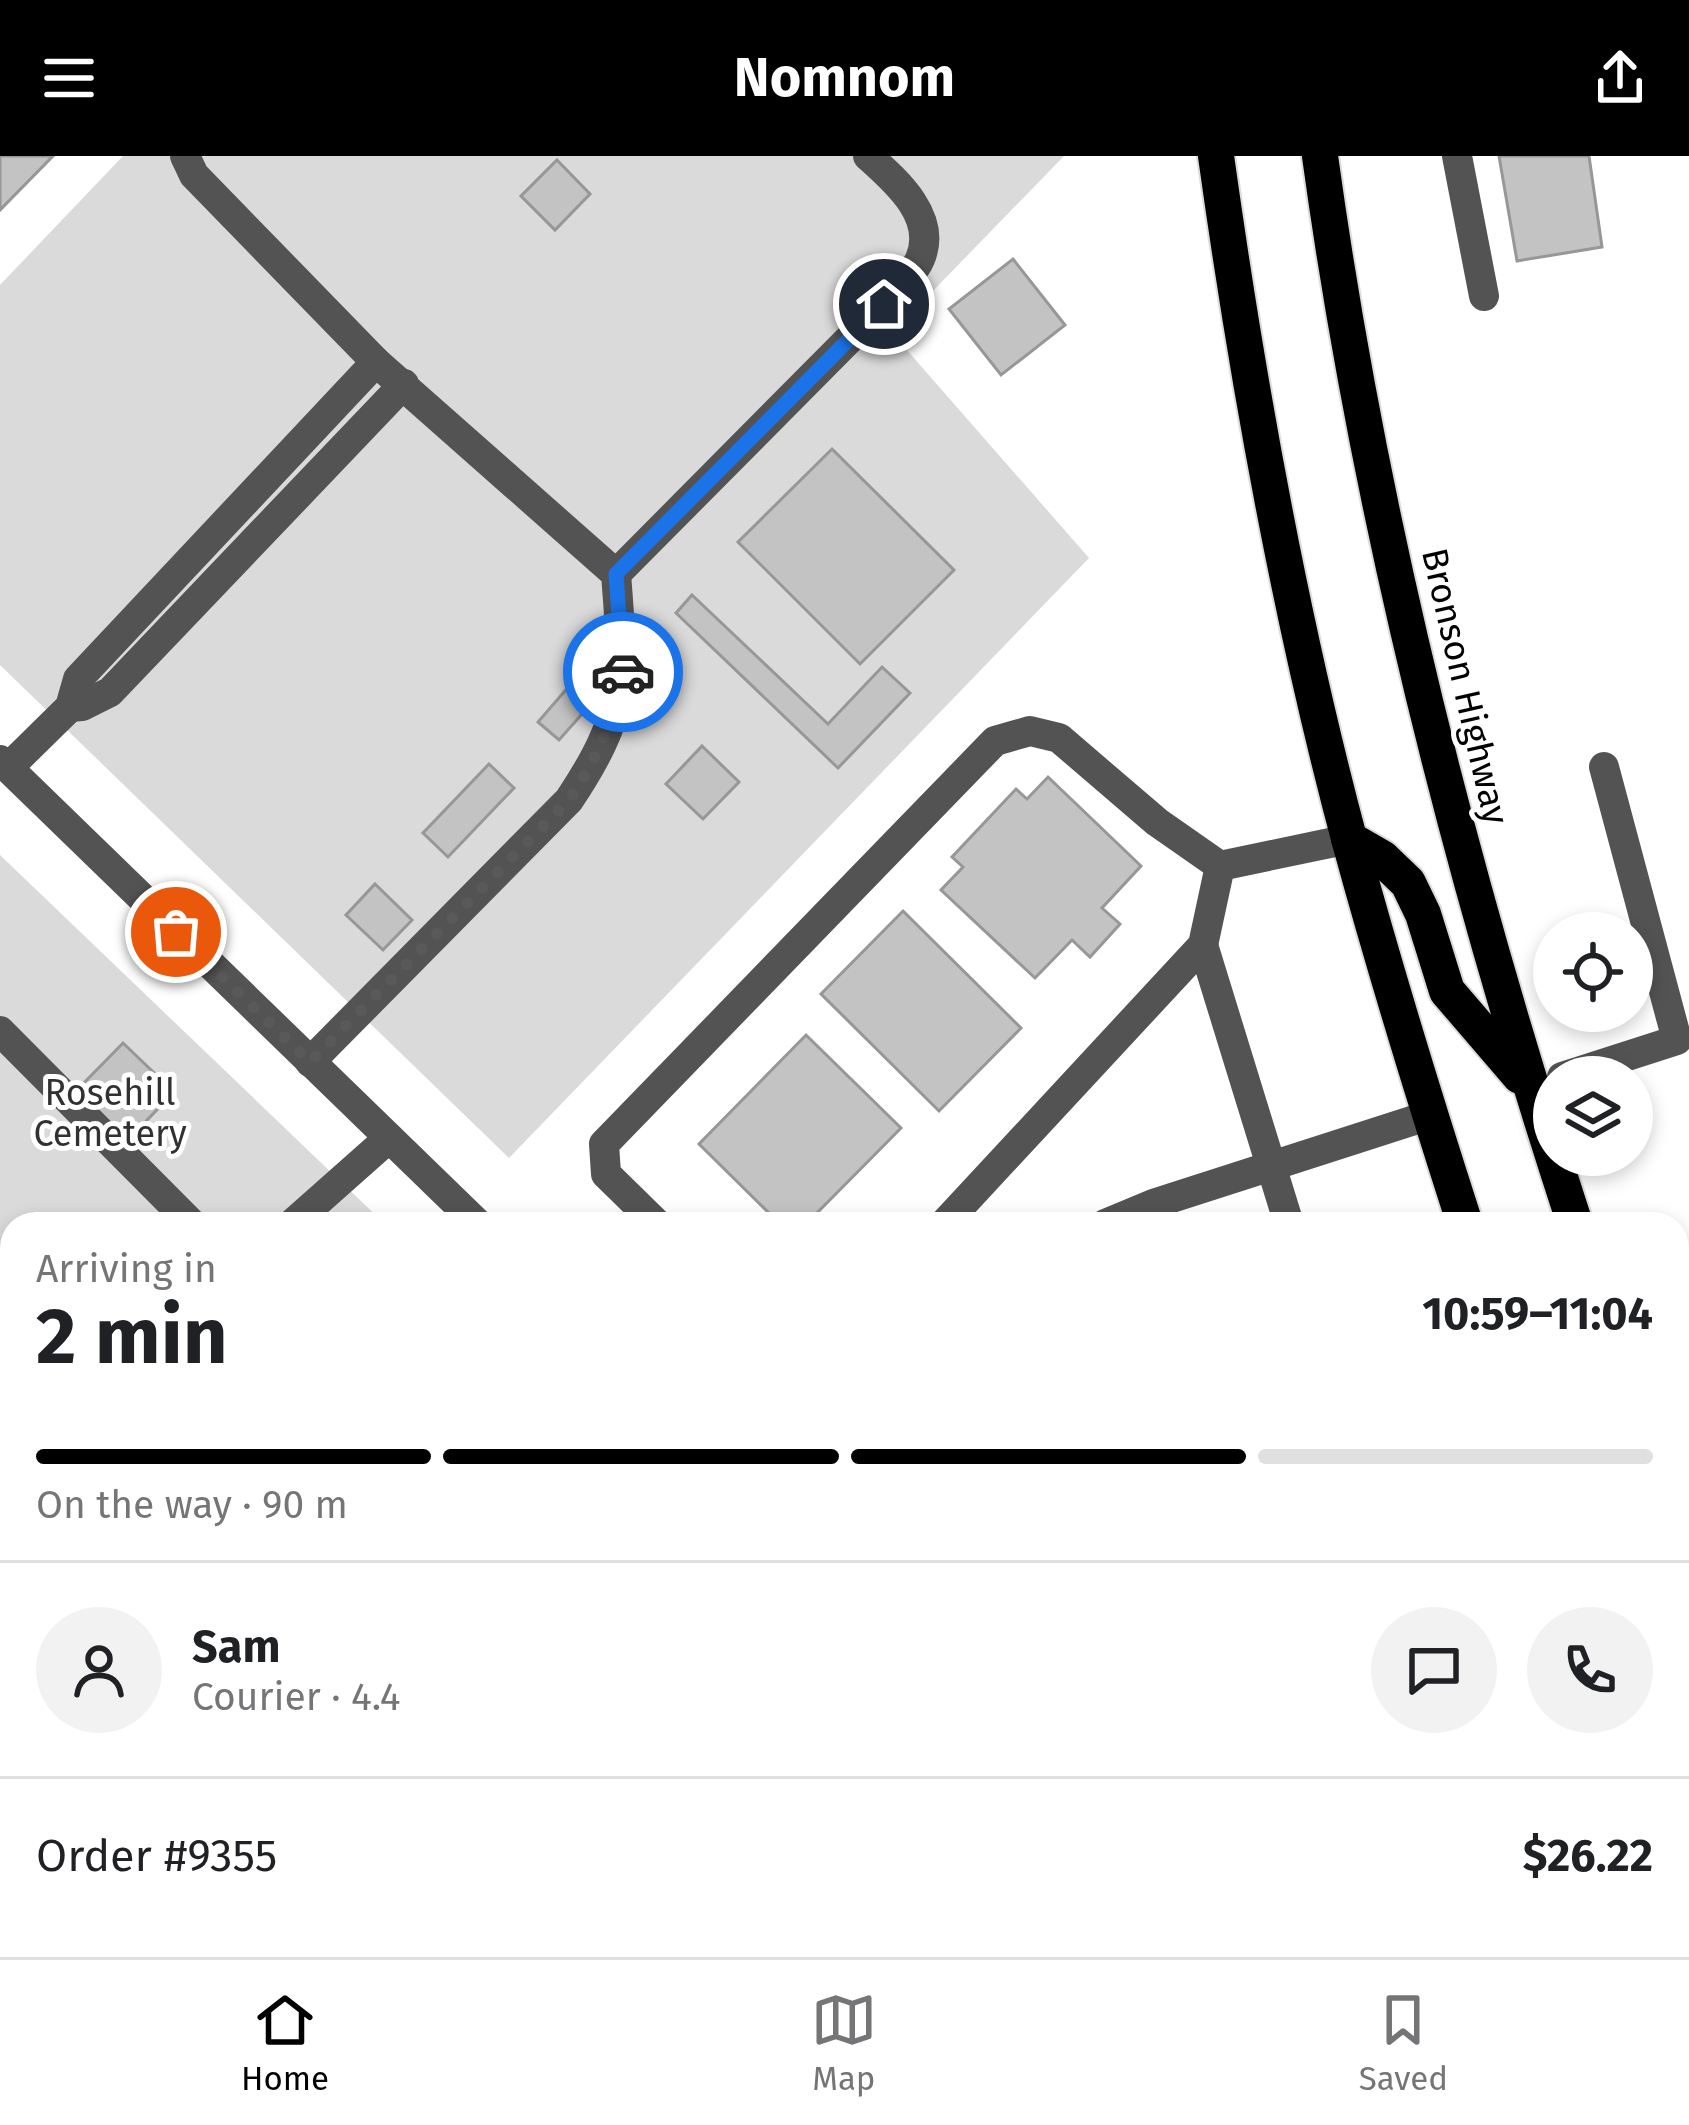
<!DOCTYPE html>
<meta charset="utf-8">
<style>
:root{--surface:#fff;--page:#f2f2f2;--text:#202124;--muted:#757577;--line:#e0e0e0;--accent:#000}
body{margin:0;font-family:"Fira Sans",sans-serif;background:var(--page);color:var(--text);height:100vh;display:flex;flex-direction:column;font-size:45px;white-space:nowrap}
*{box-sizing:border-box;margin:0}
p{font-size:39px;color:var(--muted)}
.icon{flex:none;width:66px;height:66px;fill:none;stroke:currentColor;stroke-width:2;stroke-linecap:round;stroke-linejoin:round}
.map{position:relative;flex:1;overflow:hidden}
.side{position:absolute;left:0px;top:1056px;width:1689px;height:747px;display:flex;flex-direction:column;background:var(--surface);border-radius:36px 36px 0 0;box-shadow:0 6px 18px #0003}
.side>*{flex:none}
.fabs{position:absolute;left:1533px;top:756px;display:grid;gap:24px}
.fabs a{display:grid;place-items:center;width:120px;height:120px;border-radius:50%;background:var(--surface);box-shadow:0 6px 18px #0003;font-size:60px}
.pin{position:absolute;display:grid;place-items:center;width:102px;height:102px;color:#fff;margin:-51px;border:6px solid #fff;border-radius:50%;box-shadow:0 3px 12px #0007}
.courier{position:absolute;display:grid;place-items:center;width:120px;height:120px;margin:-60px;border:9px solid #1a73e8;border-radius:50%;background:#fff;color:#222;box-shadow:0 3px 15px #0007}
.head em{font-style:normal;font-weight:700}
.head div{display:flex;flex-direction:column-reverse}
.head{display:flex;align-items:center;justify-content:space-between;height:204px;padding:0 36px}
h1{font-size:78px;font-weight:700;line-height:90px}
.bar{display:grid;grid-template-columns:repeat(4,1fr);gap:18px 12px;align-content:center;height:144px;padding:0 36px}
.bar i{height:15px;border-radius:9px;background:var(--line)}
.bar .current{background:var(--accent)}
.bar p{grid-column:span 4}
.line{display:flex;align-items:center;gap:30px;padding:0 36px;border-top:3px solid var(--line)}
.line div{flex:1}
.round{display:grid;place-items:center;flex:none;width:126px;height:126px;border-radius:63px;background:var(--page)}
header{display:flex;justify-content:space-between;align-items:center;height:156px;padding:0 36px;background:var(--accent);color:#fff;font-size:54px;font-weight:700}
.dock{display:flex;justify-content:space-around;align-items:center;height:168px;border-top:3px solid var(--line);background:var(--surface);font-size:33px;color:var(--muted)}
.dock a{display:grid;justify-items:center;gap:6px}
.dock .current{color:var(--accent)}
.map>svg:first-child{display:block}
</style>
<header><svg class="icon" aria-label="menu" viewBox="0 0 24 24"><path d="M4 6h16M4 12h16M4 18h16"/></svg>Nomnom<svg class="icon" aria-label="share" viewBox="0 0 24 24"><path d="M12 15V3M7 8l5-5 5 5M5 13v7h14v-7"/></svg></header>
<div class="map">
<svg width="1689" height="1801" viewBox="0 0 1689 1801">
<rect width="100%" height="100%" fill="#fff"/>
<g fill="#dadada">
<path d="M 123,0 L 1064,0 L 892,177 L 1089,402 L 509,1002 L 0,509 L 0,129 Z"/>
<path d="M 0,699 L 385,1068 L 12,1068 L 12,1791 L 687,1791 L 677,1801 L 0,1801 Z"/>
</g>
<g fill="#c3c3c3" stroke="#979797" stroke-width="3">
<path d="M 0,0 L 53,0 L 0,54 Z"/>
<path d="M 1499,0 L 1589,0 L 1602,91 L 1517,105 Z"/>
<path d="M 557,4 L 590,38 L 555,74 L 521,40 Z"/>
<path d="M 1013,103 L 1065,169 L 1001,219 L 949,153 Z"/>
<path d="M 832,293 L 954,414 L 860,508 L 738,386 Z"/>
<path d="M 692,439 L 828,568 L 882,511 L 910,537 L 838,612 L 676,457 Z"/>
<path d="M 577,521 L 598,540 L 559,584 L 538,566 Z"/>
<path d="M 702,590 L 739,626 L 703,663 L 666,628 Z"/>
<path d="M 489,608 L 514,632 L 448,701 L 423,677 Z"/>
<path d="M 1048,621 L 1141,710 L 1102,752 L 1120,768 L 1090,801 L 1072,784 L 1035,822 L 941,734 L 963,711 L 952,701 L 1016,633 L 1027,643 Z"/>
<path d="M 375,728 L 412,764 L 383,794 L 346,759 Z"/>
<path d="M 903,755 L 1021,872 L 939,955 L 821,838 Z"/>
<path d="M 806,879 L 901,972 L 806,1068 L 780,1068 L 699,988 Z"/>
<path d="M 123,887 L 174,936 L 125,987 L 74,937 Z"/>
<path d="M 935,1791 L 1016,1791 L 1026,1801 L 925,1801 Z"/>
</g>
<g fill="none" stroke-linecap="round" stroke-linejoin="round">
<defs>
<g id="highway">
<path d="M 1216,0 C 1248,229 1290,462 1350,686 C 1385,814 1424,941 1465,1068"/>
<path d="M 1320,0 C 1370,364 1461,720 1575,1068"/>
<path d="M 1349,683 L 1382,702 L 1408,727 L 1423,758 L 1447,835 L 1520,920"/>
<path d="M 1677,1348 L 1689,1378"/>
<path d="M 1677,1624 L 1689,1650"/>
</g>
</defs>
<use href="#highway" stroke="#dbdbdb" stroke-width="40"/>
<g stroke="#535353" stroke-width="30">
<path d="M 185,0 L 194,19 L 376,206 L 616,418 C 624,522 629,554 569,644 L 310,906"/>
<path d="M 1457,0 L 1484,140"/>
<path d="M 616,418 L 884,148 C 894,135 913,119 920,103 C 938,61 896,25 868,0"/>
<path d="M 70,551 L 82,550 L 110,536 L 404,228"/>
<path d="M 0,604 L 478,1068"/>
<path d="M 8,612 L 70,551 L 78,523 L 376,206"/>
<path d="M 1203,789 L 1289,1068"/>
<path d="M 0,875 L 192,1068"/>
<path d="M 1562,921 L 1677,884 L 1604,611"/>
<path d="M 292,1068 L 389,982"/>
<path d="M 657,1068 L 606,1018 L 604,988 L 995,585 L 1030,575 L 1059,582 L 1157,666 L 1220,710"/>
<path d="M 944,1068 L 1203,789 L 1220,710 L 1349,683"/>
<path d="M 1105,1068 L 1153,1048 L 1430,959"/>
<path d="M 1677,1229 L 1689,1225"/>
<path d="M 0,1359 L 12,1347"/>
<path d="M 1677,1561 L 1689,1555"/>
<path d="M 0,1687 L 12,1698"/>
<path d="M 109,1791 L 119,1801"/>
<path d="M 1232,1791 L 1242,1801"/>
<path d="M 378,1801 L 388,1791"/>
<path d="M 787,1801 L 791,1791"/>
<path d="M 1316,1801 L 1325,1791"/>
</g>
<use href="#highway" stroke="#000" stroke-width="36"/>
</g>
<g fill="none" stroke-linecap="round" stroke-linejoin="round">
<path stroke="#595959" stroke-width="12" stroke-dasharray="0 21.6" d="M 176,776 L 310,906 L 569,644 C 596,603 615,565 623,516"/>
<path stroke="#1a73e8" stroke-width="15" d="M 623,516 L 616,418 L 884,148"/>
</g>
<g text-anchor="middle" stroke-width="10" stroke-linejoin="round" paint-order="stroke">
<g font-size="36" fill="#000" stroke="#fff">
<text transform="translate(1466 530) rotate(77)" y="13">Bronson Highway</text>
</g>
<g font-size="36" fill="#313131" stroke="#fff">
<text x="110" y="949">Rosehill<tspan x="110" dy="41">Cemetery</tspan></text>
</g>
</g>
</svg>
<div class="fabs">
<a><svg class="icon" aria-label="locate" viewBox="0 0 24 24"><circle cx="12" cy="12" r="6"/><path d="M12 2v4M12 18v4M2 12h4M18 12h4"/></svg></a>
<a><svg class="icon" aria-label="layers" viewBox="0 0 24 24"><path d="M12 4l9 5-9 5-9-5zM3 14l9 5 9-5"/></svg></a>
</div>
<div class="pin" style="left:176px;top:776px;background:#ea580c"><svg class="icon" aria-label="bag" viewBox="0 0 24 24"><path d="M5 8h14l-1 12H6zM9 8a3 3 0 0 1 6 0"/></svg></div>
<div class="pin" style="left:884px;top:148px;background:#1f2937"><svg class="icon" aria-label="home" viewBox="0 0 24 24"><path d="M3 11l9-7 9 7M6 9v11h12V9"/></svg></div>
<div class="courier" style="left:623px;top:516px"><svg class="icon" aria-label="car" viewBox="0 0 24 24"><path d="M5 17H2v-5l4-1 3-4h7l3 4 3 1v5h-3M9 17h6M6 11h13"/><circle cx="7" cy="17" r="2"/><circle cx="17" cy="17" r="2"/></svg></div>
<section class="side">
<div class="head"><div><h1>2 min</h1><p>Arriving in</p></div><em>10:59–11:04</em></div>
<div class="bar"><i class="current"></i><i class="current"></i><i class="current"></i><i></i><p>On the way · 90 m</p></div>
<div class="line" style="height:216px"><a class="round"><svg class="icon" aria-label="person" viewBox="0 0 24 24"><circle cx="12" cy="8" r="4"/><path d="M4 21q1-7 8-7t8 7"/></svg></a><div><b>Sam</b><p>Courier · 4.4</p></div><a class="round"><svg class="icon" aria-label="chat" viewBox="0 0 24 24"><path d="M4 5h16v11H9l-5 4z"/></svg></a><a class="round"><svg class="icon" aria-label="phone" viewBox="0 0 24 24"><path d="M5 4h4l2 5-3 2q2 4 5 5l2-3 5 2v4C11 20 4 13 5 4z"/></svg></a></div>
<div class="line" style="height:156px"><div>Order #9355</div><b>$26.22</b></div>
</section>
</div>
<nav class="dock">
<a class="current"><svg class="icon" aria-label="home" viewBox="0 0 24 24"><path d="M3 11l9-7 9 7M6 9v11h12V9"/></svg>Home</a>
<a><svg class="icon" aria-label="map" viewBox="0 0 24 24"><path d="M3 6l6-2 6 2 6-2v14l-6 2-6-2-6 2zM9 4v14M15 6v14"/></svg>Map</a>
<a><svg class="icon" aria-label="saved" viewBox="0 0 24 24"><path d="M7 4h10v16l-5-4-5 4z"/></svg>Saved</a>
</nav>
